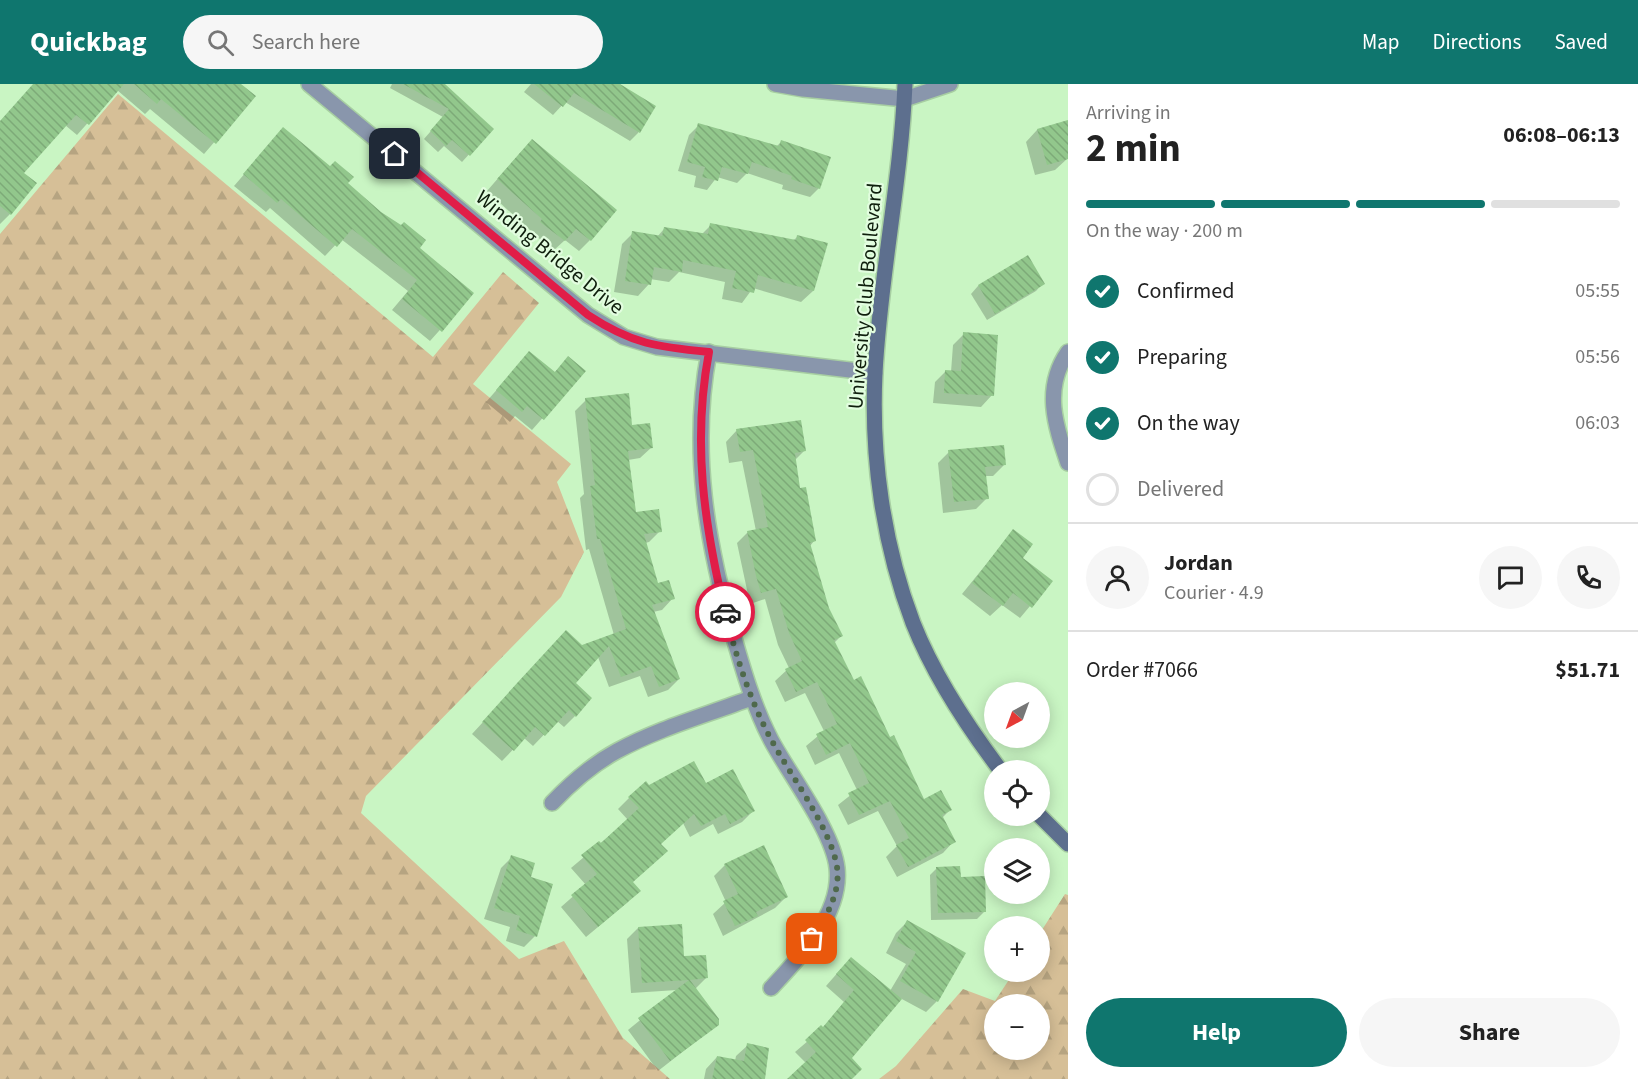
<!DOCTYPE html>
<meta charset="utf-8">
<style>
:root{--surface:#fff;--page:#f6f6f6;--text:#222;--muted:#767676;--line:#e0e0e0;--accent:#0f766e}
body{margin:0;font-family:"Source Sans 3",sans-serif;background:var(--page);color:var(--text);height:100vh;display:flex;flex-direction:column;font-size:22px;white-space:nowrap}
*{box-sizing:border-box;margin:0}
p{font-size:20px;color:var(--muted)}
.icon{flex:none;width:33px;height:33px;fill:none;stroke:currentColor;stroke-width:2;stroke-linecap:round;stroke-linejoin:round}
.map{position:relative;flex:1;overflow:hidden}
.side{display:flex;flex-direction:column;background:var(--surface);width:570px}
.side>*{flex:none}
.needle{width:39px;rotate:221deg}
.controls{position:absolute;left:984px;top:598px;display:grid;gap:12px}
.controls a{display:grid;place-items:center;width:66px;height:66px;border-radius:50%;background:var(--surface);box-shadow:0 3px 15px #0003;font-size:30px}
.pin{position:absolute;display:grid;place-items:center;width:51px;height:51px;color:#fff;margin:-26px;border-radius:12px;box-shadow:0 3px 9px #0006}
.courier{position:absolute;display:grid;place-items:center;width:60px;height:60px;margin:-30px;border:4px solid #e11d48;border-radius:50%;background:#fff;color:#222;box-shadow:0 2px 8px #0007}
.overview em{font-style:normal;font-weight:700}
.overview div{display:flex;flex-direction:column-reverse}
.overview{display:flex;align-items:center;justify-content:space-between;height:102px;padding:0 18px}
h1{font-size:39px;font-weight:700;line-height:45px}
.bar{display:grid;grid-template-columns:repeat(4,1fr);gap:9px 6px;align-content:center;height:72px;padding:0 18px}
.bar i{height:8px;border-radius:4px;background:var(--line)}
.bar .current{background:var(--accent)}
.bar p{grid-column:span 4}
.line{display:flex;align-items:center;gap:15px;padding:0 18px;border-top:2px solid var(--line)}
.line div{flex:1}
.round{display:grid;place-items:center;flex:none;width:63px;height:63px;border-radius:32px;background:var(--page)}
ol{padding:0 18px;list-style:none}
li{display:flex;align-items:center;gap:18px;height:66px}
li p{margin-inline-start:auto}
li .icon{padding:6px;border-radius:50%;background:var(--accent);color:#fff;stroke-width:4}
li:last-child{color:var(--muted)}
li i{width:33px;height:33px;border:3px solid var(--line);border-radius:50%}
.action{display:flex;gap:12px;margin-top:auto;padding:12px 18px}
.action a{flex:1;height:69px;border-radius:36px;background:var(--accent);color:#fff;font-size:24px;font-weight:700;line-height:69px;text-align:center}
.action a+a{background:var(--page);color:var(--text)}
header{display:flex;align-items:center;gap:36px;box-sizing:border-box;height:84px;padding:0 30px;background:var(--accent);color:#fff}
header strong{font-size:28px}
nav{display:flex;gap:33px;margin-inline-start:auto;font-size:21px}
.search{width:420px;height:54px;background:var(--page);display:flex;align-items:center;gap:15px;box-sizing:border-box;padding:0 21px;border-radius:33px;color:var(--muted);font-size:22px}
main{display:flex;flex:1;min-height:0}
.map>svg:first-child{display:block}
</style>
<header>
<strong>Quickbag</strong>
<div class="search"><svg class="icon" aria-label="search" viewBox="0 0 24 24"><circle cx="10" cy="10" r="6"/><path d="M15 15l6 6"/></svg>Search here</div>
<nav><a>Map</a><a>Directions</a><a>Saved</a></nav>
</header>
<main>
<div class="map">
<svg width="1068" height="995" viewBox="0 0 1068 995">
<defs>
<pattern id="forest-firs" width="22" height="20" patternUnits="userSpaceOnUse" patternTransform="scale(1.5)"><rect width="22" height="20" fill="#d6bf97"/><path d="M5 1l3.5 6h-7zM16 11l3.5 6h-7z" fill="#b6a481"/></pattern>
<pattern id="building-back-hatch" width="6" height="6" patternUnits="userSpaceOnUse" patternTransform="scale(1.5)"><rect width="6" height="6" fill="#92c78c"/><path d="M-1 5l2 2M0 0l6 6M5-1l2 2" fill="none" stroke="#7daa78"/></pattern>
</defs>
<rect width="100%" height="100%" fill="#c9f5c3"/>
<g fill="url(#forest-firs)" fill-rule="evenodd">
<path d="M 118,10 L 433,273 L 503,188 L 539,219 L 473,300 L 571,380 L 557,398 L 584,468 L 561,513 L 366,712 L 361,729 L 519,875 L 564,857 L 623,954 L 670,995 L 0,995 L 0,150 Z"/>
<path d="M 1065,810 L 1068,811 L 1068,995 L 879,995 L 896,982 L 963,905 L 995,917 L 1014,888 L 1040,888 L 1040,849 ZM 994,921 L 1040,921 L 1040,966 L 994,966 Z"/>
</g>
<g fill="#0003">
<path d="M 37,0 L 239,0 L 254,12 L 204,70 L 150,25 L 145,30 L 117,6 L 77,51 L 65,41 L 22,89 L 10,130 L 0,140 L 0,38 Z"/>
<path d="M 392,0 L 443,0 L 492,45 L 462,78 L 444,62 L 438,68 L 424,55 L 443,33 L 390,4 Z"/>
<path d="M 531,0 L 617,0 L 654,23 L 638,49 L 630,57 L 565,18 L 553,31 L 524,8 Z"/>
<path d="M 1068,38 L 1068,74 L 1055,86 L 1035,91 L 1026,58 L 1037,46 Z"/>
<path d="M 699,41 L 776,63 L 781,58 L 819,104 L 810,113 L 782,105 L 783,101 L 747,89 L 737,99 L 717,93 L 707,106 L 694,103 L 696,92 L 678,87 L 689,51 Z"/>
<path d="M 283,45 L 472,210 L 430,257 L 392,226 L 408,207 L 341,155 L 325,172 L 270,124 L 266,128 L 234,102 Z"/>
<path d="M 521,68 L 590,156 L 579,167 L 565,156 L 553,167 L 487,107 Z"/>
<path d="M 711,141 L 793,157 L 798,152 L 826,160 L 813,207 L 801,218 L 753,204 L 742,219 L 722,215 L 725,198 L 679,188 L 669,198 L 650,195 L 649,200 L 638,212 L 614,208 L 622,160 L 633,149 L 657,153 L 664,145 L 701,151 Z"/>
<path d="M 1028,173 L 1043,199 L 1036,207 L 987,236 L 971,210 L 978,202 Z"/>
<path d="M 964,250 L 992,311 L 981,323 L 933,319 L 935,298 L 946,287 L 951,288 L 953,261 Z"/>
<path d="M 529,269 L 554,289 L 568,274 L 584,287 L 532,346 L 515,332 L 510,338 L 486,318 Z"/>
<path d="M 586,316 L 631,343 L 652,363 L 640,374 L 628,376 L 635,430 L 660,447 L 649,458 L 645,459 L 657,501 L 673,514 L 662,526 L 653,528 L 679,595 L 668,606 L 648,613 L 640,592 L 609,603 L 598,573 L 574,599 L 590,614 L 575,632 L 564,643 L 557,637 L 533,662 L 524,654 L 502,677 L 472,650 L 555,560 L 582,563 L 614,551 L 589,465 L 586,466 L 580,414 L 584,410 L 575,327 Z"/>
<path d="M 737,346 L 804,367 L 795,376 L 799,405 L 814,457 L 810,462 L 828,524 L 841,552 L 834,559 L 853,598 L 889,655 L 924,717 L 950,726 L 942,734 L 954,757 L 943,769 L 897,793 L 886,773 L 897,762 L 878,727 L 848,741 L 838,721 L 857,706 L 839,669 L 815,681 L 806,662 L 824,647 L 805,609 L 785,618 L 775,597 L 789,584 L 778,561 L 765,515 L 750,520 L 737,459 L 748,448 L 756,447 L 742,377 L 729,379 L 726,358 Z"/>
<path d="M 949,368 L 1004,381 L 993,392 L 985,392 L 987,414 L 976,425 L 943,429 L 938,379 Z"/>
<path d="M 1013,447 L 1021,474 L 1051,497 L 1020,534 L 1002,521 L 990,532 L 962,510 Z"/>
<path d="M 705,701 L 753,727 L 742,738 L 718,750 L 713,740 L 690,753 L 683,739 L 660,760 L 632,799 L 628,818 L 586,853 L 561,823 L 586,801 L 571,784 L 628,736 L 618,725 L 629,714 L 649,703 Z"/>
<path d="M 512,773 L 529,794 L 535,852 L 524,863 L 506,857 L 510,843 L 484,835 L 501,784 Z"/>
<path d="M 725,781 L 786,813 L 775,824 L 723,852 L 713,830 L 726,818 L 714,792 Z"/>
<path d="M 937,784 L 959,795 L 984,828 L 977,835 L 931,836 L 930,791 Z"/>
<path d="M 907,838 L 937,917 L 926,928 L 900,914 L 850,974 L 850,995 L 790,995 L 806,979 L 795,968 L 822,945 L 844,918 L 826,902 L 840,886 L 890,907 L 906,880 L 886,869 L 896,849 Z"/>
<path d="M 638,844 L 683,874 L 706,894 L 695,905 L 717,941 L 658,987 L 628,946 L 677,906 L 631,909 L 627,855 Z"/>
<path d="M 748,961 L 762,995 L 704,995 L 706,985 L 717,973 L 735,977 L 736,972 Z"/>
</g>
<g fill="url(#building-back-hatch)">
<path d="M 33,0 L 124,0 L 89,41 L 76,31 L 24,89 L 37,99 L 11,131 L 0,122 L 0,37 Z"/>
<path d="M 134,0 L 241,0 L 256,12 L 216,60 L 161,15 L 157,20 Z"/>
<path d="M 403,0 L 445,0 L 494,45 L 470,72 L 452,56 L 446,62 L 430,47 L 449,25 Z"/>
<path d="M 534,0 L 620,0 L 656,22 L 640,49 L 574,9 L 563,23 Z"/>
<path d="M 1068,36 L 1068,75 L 1047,81 L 1037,45 Z"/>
<path d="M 698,39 L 779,62 L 781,56 L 831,73 L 820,105 L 791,95 L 792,92 L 752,78 L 748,90 L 722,83 L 718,97 L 702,93 L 705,83 L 687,78 Z"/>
<path d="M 283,43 L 330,82 L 335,77 L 354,93 L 348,99 L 381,128 L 401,141 L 404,138 L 426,156 L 420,164 L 474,209 L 442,248 L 402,215 L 417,196 L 352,145 L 337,163 L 281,115 L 277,119 L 243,90 Z"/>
<path d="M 532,55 L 617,126 L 591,157 L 576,145 L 565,157 L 540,138 L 542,135 L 497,95 Z"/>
<path d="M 710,139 L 796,156 L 797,151 L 828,159 L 814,207 L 758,191 L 754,209 L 732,204 L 736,187 L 683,176 L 682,188 L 654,183 L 651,201 L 625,197 L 632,147 L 662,152 L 664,143 L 708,150 Z"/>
<path d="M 1028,171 L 1045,200 L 995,230 L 978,201 Z"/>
<path d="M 963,248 L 998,251 L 994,312 L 944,309 L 945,286 L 961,287 Z"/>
<path d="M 529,267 L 555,288 L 568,272 L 586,287 L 544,336 L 527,322 L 522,328 L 496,306 Z"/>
<path d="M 629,309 L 632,341 L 650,339 L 653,364 L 628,367 L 636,428 L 659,425 L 662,448 L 644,450 L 658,499 L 669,496 L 675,515 L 652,521 L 680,595 L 659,603 L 651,582 L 621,593 L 609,562 L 576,599 L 592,614 L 576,633 L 569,626 L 545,652 L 535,643 L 514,667 L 482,638 L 518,598 L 566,546 L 582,561 L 626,545 L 600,455 L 597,455 L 590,402 L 595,401 L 585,314 Z"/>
<path d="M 801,336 L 806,367 L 795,369 L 800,404 L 806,403 L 816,457 L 810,459 L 829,524 L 843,552 L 834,556 L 854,596 L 861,592 L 890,653 L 894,651 L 924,715 L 941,706 L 952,726 L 942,731 L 956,758 L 908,783 L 896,761 L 909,754 L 890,717 L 859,731 L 848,709 L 869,699 L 850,659 L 826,671 L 816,650 L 837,640 L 817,598 L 796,608 L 785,585 L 802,577 L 789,549 L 776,505 L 761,509 L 756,492 L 747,447 L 768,443 L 753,366 L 740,368 L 736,345 Z"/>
<path d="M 1004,361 L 1006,381 L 985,383 L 989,415 L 954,418 L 948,366 Z"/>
<path d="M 1013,445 L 1033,460 L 1023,474 L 1053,497 L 1032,524 L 1013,509 L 1003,522 L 972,499 Z"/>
<path d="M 694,677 L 706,699 L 733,685 L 755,727 L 730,740 L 725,730 L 701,742 L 694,730 L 661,760 L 668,767 L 633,798 L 641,807 L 598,843 L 571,811 L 597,790 L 581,771 L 599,757 L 601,759 L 639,724 L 628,713 L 646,697 L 649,701 Z"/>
<path d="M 764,761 L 788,813 L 756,828 L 758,832 L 735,842 L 723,817 L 738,810 L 724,780 Z"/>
<path d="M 511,771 L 535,779 L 531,793 L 553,800 L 537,853 L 516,846 L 520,832 L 494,824 Z"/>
<path d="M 960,782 L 961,793 L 985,792 L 986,828 L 938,829 L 936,783 Z"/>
<path d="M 907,836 L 966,869 L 938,918 L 900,897 L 916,868 L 896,857 Z"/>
<path d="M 682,840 L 684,872 L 706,871 L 708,894 L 690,896 L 719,935 L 719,941 L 670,977 L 638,934 L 689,896 L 642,899 L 638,843 Z"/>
<path d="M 851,873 L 902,915 L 852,974 L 862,985 L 852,995 L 787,995 L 816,968 L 805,956 L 821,941 L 823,943 L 854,906 L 836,890 Z"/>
<path d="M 747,959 L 769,964 L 765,995 L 712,995 L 717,972 L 744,977 Z"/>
</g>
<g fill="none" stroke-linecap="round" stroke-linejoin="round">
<defs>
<g id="street">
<path d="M 309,0 L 588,231 L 624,253 L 657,263 L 875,289"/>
<path d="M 775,0 L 803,5 L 905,15 L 950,0"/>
<path d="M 709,268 C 690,366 707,460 734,554 C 744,589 754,623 771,656 C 789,690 833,747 837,784 C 842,830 800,873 771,904"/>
<path d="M 1068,268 C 1043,304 1055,341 1068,379"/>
<path d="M 552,719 C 571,699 593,680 617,667 C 659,644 707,631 751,614"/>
</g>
<g id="secondary">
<path d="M 905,0 C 901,97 880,192 875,289 C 871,373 883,460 913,539 C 934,592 967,642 1001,687"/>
<path d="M 1040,732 L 1068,760"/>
</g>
</defs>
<use href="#street" stroke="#a7cea2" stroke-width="18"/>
<use href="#secondary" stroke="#a7cea2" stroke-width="18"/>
<use href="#street" stroke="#8996ac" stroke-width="15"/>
<use href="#secondary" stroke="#5d6f8e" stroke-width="15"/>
</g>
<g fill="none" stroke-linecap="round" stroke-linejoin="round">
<path stroke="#4f694c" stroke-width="6" stroke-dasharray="0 10.8" d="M 725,528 C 736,572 750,617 772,657 C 791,692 831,745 837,783 C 841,809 825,835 812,855"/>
<path stroke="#e11d48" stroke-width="8" d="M 395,70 L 588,231 C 632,260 657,263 709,268 C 692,358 704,440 725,528"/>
</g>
<g text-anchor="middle" stroke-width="4.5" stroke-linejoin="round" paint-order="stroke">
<g font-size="21" fill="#0e1e0c" stroke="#e2fddf">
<text transform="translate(550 168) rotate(39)" y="7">Winding Bridge Drive</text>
<text transform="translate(865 212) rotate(-85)" y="7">University Club Boulevard</text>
</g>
</g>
</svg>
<div class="controls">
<a><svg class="needle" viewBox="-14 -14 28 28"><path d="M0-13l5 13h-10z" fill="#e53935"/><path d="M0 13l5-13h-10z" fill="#767676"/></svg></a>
<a><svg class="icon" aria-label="locate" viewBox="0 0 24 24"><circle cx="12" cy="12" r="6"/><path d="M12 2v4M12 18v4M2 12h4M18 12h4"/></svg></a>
<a><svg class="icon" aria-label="layers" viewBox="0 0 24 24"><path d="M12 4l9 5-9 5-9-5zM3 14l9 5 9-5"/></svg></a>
<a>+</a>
<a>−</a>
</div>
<div class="pin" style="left:812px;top:855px;background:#ea580c"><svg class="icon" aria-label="bag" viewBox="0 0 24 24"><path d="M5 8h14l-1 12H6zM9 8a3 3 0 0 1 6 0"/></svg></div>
<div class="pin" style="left:395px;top:70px;background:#1f2937"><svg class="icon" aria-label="home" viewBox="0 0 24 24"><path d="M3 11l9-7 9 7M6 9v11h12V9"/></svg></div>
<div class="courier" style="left:725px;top:528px"><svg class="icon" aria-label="car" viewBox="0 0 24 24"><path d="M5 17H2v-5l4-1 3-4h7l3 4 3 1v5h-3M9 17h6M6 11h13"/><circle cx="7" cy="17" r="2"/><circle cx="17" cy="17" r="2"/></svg></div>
</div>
<section class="side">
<div class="overview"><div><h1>2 min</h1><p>Arriving in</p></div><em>06:08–06:13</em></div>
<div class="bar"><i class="current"></i><i class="current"></i><i class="current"></i><i></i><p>On the way · 200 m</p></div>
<ol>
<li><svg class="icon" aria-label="check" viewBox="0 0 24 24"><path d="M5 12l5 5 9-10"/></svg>Confirmed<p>05:55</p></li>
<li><svg class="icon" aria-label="check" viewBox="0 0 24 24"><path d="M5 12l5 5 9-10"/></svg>Preparing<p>05:56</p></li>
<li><svg class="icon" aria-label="check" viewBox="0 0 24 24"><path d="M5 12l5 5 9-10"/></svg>On the way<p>06:03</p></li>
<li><i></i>Delivered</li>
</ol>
<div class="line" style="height:108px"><a class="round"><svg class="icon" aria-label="person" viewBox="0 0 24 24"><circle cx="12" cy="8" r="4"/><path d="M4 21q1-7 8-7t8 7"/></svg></a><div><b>Jordan</b><p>Courier · 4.9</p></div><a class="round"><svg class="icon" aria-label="chat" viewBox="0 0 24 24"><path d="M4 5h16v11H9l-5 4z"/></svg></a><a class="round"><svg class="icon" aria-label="phone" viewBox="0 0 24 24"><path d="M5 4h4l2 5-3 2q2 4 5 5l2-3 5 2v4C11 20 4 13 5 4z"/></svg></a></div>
<div class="line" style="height:78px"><div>Order #7066</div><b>$51.71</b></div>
<div class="action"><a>Help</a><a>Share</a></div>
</section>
</main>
